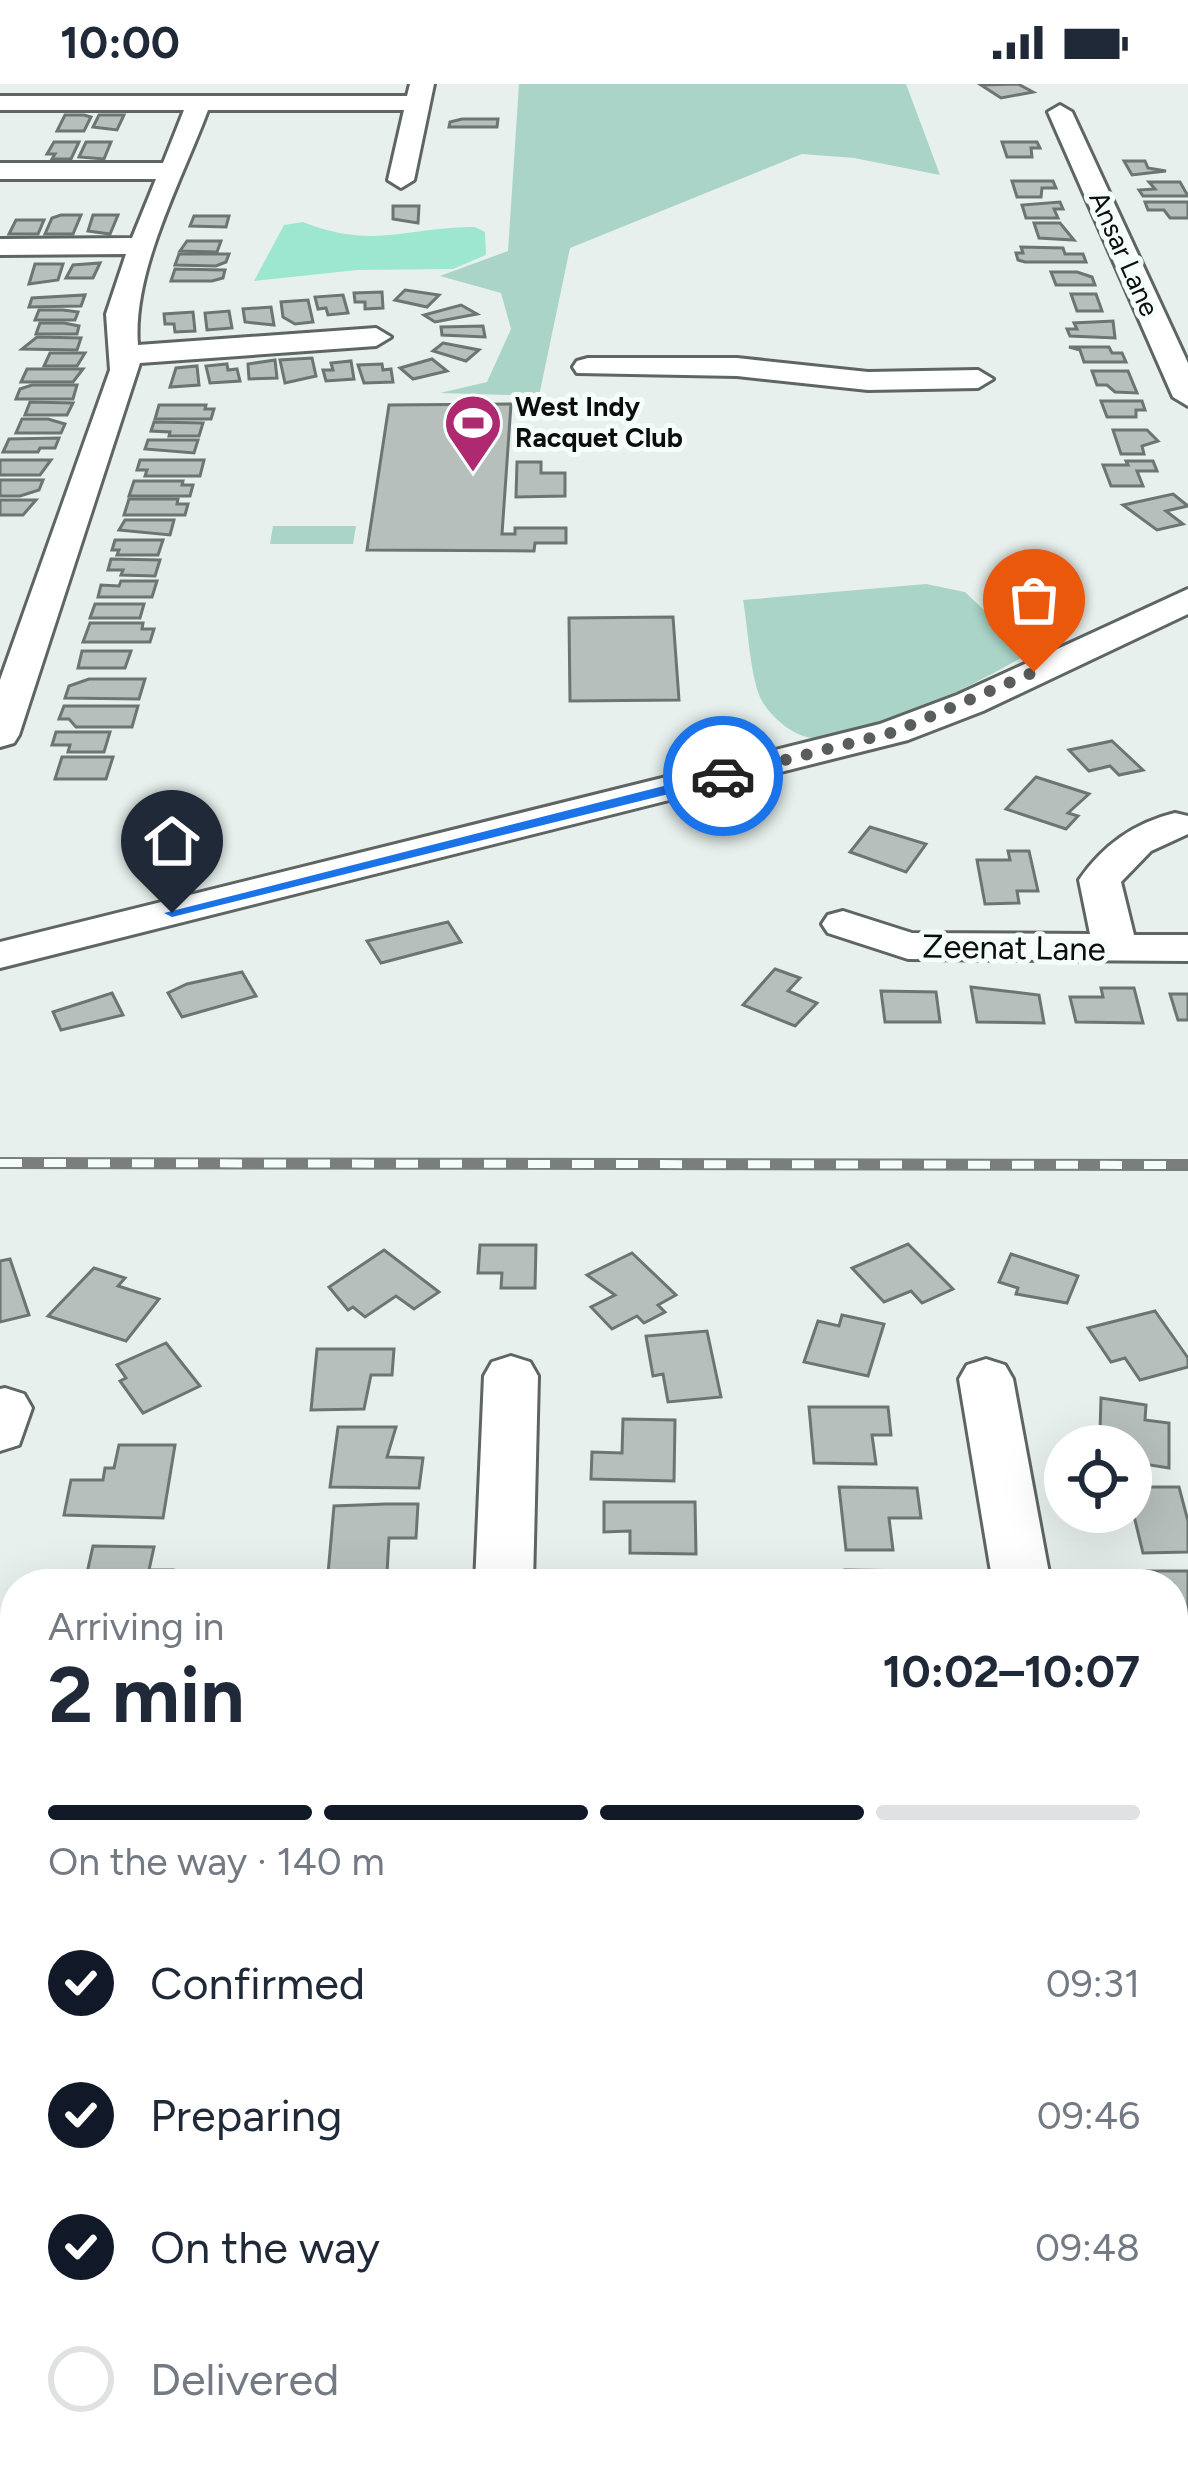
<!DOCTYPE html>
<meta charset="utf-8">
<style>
:root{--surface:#fff;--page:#f2f2f3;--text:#1f2937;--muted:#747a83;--line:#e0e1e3;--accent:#111827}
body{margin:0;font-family:Figtree,sans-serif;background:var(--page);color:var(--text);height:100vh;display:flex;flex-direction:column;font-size:45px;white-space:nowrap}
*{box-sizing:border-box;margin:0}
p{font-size:39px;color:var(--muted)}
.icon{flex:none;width:66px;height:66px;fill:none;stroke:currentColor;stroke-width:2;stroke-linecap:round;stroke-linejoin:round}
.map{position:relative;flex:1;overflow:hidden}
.side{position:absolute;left:0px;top:1485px;width:1188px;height:903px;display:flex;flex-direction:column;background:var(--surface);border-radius:48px 48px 0 0;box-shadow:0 12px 48px #0002}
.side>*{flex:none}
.fabs{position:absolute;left:1044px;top:1341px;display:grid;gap:24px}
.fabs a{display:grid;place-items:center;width:108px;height:108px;border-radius:50%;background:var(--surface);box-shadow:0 12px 48px #0002;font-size:60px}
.pin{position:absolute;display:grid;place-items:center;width:102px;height:102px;color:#fff;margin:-123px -51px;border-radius:50% 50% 50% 0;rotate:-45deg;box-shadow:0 0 12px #0007}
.pin .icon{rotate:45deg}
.courier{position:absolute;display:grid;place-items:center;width:120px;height:120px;margin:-60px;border:9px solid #1a73e8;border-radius:50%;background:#fff;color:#222;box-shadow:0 3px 15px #0007}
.head em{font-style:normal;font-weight:700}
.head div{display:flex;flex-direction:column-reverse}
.head{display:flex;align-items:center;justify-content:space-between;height:204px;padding:0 48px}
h1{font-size:78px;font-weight:700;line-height:90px}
.bar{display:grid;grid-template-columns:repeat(4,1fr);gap:18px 12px;align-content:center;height:144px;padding:0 48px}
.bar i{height:15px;border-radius:9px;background:var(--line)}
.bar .selected{background:var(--accent)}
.bar p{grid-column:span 4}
ol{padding:0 48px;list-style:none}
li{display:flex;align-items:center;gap:36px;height:132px}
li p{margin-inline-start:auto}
li .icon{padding:12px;border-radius:50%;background:var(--accent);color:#fff;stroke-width:4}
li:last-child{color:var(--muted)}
li i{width:66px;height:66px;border:6px solid var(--line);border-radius:50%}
.status{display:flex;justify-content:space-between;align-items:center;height:84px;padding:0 60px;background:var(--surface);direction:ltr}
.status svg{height:33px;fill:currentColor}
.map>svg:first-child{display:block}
</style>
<div class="status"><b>10:00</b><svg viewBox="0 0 49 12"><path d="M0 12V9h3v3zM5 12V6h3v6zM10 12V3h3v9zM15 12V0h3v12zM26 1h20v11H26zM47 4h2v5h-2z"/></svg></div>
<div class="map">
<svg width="1188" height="2386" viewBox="0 0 1188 2386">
<rect width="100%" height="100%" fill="#e7f0ed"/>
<g fill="#aad4c7">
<path d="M 519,0 L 906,0 L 940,91 L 854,74 L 802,70 L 570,164 L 539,312 L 440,309 L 487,298 L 511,245 L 501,209 L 440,192 L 508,167 Z"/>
<path d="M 273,442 L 356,442 L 353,460 L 270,460 Z"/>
<path d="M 926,500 L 965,508 L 1029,569 C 983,597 867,656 813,654 C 794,653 771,633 762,617 C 750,595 748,542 743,516 Z"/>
</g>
<path fill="#9de7d0" d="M 303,138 C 374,166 406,143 475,143 L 485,148 L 486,171 L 453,185 L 357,186 L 254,197 L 284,141 Z"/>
<g fill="#b7bfbd" stroke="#6d7572" stroke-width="3">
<path d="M 1018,0 L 1033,8 L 1001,14 L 981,1 Z"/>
<path d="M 65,31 L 84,31 L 91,33 L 84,47 L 57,47 Z"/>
<path d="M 99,31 L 124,31 L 117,46 L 93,43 Z"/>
<path d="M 462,35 L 498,35 L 497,43 L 449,43 L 450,38 Z"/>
<path d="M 54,58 L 79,58 L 71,75 L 52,75 L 55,70 L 47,70 Z"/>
<path d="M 86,58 L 111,58 L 104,75 L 79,73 Z"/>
<path d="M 1002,58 L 1037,58 L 1040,64 L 1031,64 L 1032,73 L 1007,73 Z"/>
<path d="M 1124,77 L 1145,77 L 1148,84 L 1166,87 L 1132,91 Z"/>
<path d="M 1012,97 L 1053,97 L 1056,104 L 1042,104 L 1041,113 L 1017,113 Z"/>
<path d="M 1149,98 L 1180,98 L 1188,112 L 1143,112 L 1139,106 L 1155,105 Z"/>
<path d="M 1060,118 L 1063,125 L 1054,125 L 1058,134 L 1026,134 L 1022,121 Z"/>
<path d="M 1145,118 L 1188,118 L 1188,134 L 1170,134 L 1164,126 L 1148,126 Z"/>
<path d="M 393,122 L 419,122 L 418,139 L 393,135 Z"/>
<path d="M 61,131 L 81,131 L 73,150 L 45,150 L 52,134 Z"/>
<path d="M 93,131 L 118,131 L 110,150 L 88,147 Z"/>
<path d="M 194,132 L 229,132 L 226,143 L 190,142 Z"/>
<path d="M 16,136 L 44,136 L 38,150 L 9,150 Z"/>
<path d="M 1034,139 L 1060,139 L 1074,156 L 1039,154 Z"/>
<path d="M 187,157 L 221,157 L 217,168 L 180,167 Z"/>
<path d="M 1021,163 L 1063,164 L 1065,170 L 1083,170 L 1086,178 L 1025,178 L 1018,176 L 1016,169 L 1023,169 Z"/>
<path d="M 179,170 L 229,170 L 226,178 L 216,182 L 175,181 Z"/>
<path d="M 100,179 L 93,194 L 66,194 L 73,181 Z"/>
<path d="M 35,180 L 63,180 L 58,196 L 29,200 Z"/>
<path d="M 175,185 L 225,186 L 223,194 L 212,197 L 171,197 Z"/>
<path d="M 1051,188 L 1077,188 L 1092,193 L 1095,201 L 1056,201 Z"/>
<path d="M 405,206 L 439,211 L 427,223 L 395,216 Z"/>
<path d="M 382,208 L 383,224 L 365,225 L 365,218 L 355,218 L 354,209 Z"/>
<path d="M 1071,210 L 1096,210 L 1102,227 L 1077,227 Z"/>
<path d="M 85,211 L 81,222 L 29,223 L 32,214 Z"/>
<path d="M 343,211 L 348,229 L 328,231 L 326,224 L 318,225 L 315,213 Z"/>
<path d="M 308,216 L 313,238 L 295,240 L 283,233 L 281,218 Z"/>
<path d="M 461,221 L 477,230 L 435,238 L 424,231 Z"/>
<path d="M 271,223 L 274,241 L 245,238 L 243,225 Z"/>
<path d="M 39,226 L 63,226 L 78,228 L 75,236 L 35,236 Z"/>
<path d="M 229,227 L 232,244 L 207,246 L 205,229 Z"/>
<path d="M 193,228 L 195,247 L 175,248 L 174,240 L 165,240 L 164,230 Z"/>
<path d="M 1113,237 L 1115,254 L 1070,252 L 1067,245 L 1077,245 L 1074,239 Z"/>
<path d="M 40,239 L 64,239 L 79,242 L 77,250 L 36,250 Z"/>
<path d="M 483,242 L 485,253 L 442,251 L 441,243 Z"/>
<path d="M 37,253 L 81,254 L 77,266 L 22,265 Z"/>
<path d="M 443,259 L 479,266 L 466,277 L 433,267 Z"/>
<path d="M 1069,263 L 1109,263 L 1112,269 L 1122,269 L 1126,278 L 1084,278 L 1080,266 Z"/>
<path d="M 50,269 L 85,269 L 77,282 L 44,282 Z"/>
<path d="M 312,274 L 316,292 L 285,299 L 280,276 Z"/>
<path d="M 432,275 L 447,287 L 413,295 L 400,284 Z"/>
<path d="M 275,276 L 277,294 L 249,295 L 248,280 Z"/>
<path d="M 351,277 L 354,295 L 326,297 L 323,286 L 333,286 L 331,279 Z"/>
<path d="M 227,280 L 228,286 L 237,285 L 240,297 L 210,299 L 206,282 Z"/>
<path d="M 382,280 L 383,286 L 391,285 L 393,298 L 364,299 L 358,281 Z"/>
<path d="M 197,282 L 199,301 L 170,303 L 176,284 Z"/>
<path d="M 27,285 L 83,285 L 73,298 L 21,298 Z"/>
<path d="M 1092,287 L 1128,287 L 1137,309 L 1115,308 L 1107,301 L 1097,301 Z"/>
<path d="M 32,301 L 77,301 L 73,315 L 16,315 L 20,305 Z"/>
<path d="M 1101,317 L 1142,317 L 1145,326 L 1136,326 L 1136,333 L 1107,333 Z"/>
<path d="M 30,318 L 73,319 L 67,331 L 25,331 Z"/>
<path d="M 511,320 L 502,450 L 515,450 L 515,444 L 566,444 L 566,459 L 535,459 L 534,467 L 367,466 L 389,321 Z"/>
<path d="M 159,321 L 206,321 L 205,325 L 214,325 L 211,335 L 155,335 Z"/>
<path d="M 22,335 L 48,335 L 65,340 L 61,349 L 16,349 Z"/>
<path d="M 154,338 L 203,339 L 199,352 L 169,352 L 170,348 L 151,347 Z"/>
<path d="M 1113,346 L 1147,346 L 1158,357 L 1142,362 L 1144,370 L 1121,370 Z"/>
<path d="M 59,354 L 55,364 L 40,364 L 38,368 L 3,368 L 9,355 Z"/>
<path d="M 148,356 L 198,356 L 194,369 L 145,365 Z"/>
<path d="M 0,376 L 51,376 L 40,391 L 0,391 Z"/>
<path d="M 140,376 L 204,376 L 200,392 L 145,392 L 147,386 L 137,386 Z"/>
<path d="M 1126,377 L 1153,377 L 1157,387 L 1137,387 L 1143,402 L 1111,402 L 1103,381 L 1128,381 Z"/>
<path d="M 517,378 L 541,378 L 541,389 L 565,389 L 565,412 L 516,413 Z"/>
<path d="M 0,396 L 43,396 L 39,406 L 20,412 L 0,412 Z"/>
<path d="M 134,397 L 183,397 L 182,401 L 193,401 L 190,412 L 129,412 Z"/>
<path d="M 1173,410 L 1188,422 L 1166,427 L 1183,440 L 1157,446 L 1123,421 Z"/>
<path d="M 129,415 L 178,415 L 177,420 L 188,420 L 185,431 L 124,431 Z"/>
<path d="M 0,416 L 36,416 L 23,431 L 0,431 Z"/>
<path d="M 125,436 L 174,436 L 170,451 L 119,446 Z"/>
<path d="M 115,456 L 163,456 L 158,471 L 117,471 L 119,466 L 112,466 Z"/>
<path d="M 111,475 L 160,476 L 155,492 L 121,491 L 123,486 L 108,486 Z"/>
<path d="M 121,497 L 157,497 L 152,513 L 98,513 L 101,501 L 119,502 Z"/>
<path d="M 95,520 L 144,520 L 140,534 L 90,534 Z"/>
<path d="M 673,533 L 679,616 L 570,617 L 569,534 Z"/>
<path d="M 90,539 L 143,539 L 142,545 L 154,545 L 150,558 L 83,558 Z"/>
<path d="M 82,567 L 131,567 L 125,584 L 78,584 Z"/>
<path d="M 89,595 L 145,595 L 139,615 L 65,614 L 69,602 Z"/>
<path d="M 64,622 L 138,622 L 132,643 L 76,643 L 69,635 L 59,635 Z"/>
<path d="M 56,648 L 110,648 L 104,668 L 68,668 L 70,661 L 52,661 Z"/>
<path d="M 1112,657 L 1143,686 L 1119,691 L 1110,682 L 1089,687 L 1069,666 Z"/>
<path d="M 62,673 L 113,673 L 106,695 L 55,695 Z"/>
<path d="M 1036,693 L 1089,710 L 1068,729 L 1078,732 L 1066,745 L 1006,725 Z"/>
<path d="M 870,743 L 926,760 L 906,788 L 850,768 Z"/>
<path d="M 1008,767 L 1029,767 L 1038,807 L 1017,807 L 1019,819 L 985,820 L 977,776 L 1010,776 Z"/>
<path d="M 448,838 L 461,858 L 381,879 L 367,857 Z"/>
<path d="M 775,885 L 800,894 L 788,907 L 817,919 L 795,942 L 743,921 Z"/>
<path d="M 242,888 L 256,912 L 182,933 L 168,909 L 187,900 Z"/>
<path d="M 971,903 L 1039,911 L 1044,939 L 977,938 Z"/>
<path d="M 1101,904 L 1134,904 L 1143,939 L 1076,938 L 1070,913 L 1103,913 Z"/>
<path d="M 881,907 L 936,908 L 940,938 L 885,938 Z"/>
<path d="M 112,909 L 123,931 L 61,946 L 53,928 Z"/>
<path d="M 1170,910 L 1188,910 L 1188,936 L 1178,936 Z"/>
<path d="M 908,1160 L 953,1205 L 922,1219 L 911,1207 L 884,1218 L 852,1184 Z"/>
<path d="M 480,1161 L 536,1161 L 535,1204 L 501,1204 L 502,1189 L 478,1189 Z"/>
<path d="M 384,1166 L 439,1208 L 414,1225 L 396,1212 L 365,1233 L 353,1223 L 348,1226 L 329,1203 Z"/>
<path d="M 632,1169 L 676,1211 L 658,1221 L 665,1228 L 644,1239 L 637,1232 L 612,1245 L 591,1223 L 615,1211 L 587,1191 Z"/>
<path d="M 1011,1170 L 1078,1192 L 1067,1219 L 1016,1210 L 1018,1204 L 999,1198 Z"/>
<path d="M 10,1175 L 29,1231 L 0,1238 L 0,1177 Z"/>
<path d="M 94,1184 L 125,1194 L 118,1202 L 159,1215 L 126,1257 L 48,1232 Z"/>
<path d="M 1155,1227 L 1188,1274 L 1188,1283 L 1140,1296 L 1125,1274 L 1111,1278 L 1088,1244 Z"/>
<path d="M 842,1231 L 884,1240 L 868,1292 L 804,1278 L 818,1237 L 839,1242 Z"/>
<path d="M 707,1247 L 721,1313 L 668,1318 L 663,1290 L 653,1292 L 646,1252 Z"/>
<path d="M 166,1259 L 200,1302 L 143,1329 L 120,1297 L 126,1294 L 117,1281 Z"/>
<path d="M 317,1265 L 394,1265 L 392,1291 L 371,1291 L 364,1325 L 311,1326 Z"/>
<path d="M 1101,1314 L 1146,1321 L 1145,1336 L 1169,1339 L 1169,1384 L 1131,1378 L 1131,1362 L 1107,1362 L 1107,1349 L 1100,1348 Z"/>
<path d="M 809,1323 L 888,1323 L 891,1351 L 872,1351 L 876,1380 L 814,1379 Z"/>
<path d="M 623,1335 L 675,1336 L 674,1397 L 591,1395 L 592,1368 L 622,1369 Z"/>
<path d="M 338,1343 L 396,1343 L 387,1373 L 423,1374 L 419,1404 L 330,1403 Z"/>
<path d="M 119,1361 L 175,1361 L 163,1434 L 64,1431 L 71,1396 L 103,1396 L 105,1384 L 114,1384 Z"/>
<path d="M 839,1403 L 917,1404 L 921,1434 L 889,1434 L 893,1466 L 846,1466 Z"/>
<path d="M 1131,1403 L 1179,1403 L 1188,1437 L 1188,1468 L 1143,1469 L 1134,1432 L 1108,1432 L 1107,1428 L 1131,1428 Z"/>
<path d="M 604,1418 L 695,1418 L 696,1470 L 630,1469 L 630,1447 L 604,1448 Z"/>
<path d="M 386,1420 L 418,1420 L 416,1454 L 389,1454 L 387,1489 L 328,1490 L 334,1422 Z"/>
<path d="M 93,1462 L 154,1463 L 149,1486 L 173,1486 L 171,1500 L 54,1500 L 85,1498 Z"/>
<path d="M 845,1486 L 925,1487 L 926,1500 L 846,1500 Z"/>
<path d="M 1139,1487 L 1188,1487 L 1188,1553 L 1173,1553 L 1173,1500 L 1142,1500 Z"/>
<rect x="1173" y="1586" width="15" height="64"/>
<path d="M 1178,1669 L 1188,1669 L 1188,1747 L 1173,1748 L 1173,1711 L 1187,1711 Z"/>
<path d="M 1,1747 L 15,1747 L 15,1787 L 0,1787 Z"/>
<path d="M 0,1836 L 15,1837 L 15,1920 L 0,1920 Z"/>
<path d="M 15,1966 L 15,2010 L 5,2055 L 0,2056 L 0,1967 Z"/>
<path d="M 1173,2197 L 1179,2197 L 1188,2245 L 1188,2306 L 1173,2306 Z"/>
</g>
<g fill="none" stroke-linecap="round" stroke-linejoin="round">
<defs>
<g id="minor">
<path d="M 410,0 L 434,0 L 414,96 L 401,104 L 388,96 L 404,26 L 208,26 C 182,96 132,187 138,261 L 376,244 L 391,253 L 376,262 L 140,279 L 19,651 L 14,659 L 0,663 L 0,596 L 110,286 L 106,230 L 126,170 L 0,171 L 0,155 L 132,154 L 156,95 L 0,95 L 0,79 L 163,79 L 184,26 L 0,26 L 0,12 L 407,12 Z"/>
<path d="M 1060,21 L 1072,28 L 1188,279 L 1188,322 L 1173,313 L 1048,28 Z"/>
<path d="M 588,274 L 737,274 L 868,288 L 978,286 L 993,295 L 978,304 L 868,306 L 737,292 L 577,289 L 573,283 L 577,277 Z"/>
<path d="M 1188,505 L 1188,530 L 983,627 L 908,656 L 0,884 L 0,858 L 880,640 L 957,611 Z"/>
<path d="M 1175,729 L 1188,732 L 1188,750 L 1151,767 L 1121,798 L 1134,851 L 1188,851 L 1188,877 L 908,875 L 828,849 L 822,840 L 828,831 L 843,827 L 912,849 L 1090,850 L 1079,796 C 1103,761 1134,739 1175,729 Z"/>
<path d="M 511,1272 L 530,1278 L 538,1292 L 533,1500 L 475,1500 L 484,1292 L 492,1278 Z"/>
<path d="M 986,1275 L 1005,1281 L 1013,1295 L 1051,1500 L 993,1500 L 959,1295 L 967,1281 Z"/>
<path d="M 5,1304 L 24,1310 L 32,1324 L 19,1361 L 0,1367 L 0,1305 Z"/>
<rect x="1173" y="2043" width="15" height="70"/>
<path d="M 15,2129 L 15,2203 L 0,2206 L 0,2132 Z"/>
<path d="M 84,2373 L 162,2373 L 163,2386 L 85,2386 Z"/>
</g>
</defs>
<use href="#minor" stroke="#5e6563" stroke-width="6"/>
<use href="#minor" fill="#fff" fill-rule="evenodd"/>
<defs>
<path id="rail" d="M 0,1079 L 1188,1081"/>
</defs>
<use href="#rail" stroke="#7a7f7d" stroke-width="12"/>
<use href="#rail" stroke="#f4fdfa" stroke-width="8" stroke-dasharray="22" stroke-linecap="butt"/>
</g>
<path fill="#1a73e8" d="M 723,687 L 731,692 L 729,695 L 172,833 L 164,829 Z"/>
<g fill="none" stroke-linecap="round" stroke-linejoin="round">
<path stroke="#595d5b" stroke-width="12" stroke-dasharray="0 21.6" d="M 723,692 L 894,648 L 1034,588"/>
</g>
<defs>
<symbol id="stadium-pin" viewBox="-11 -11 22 30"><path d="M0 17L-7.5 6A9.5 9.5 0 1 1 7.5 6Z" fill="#af2970" stroke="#f4fdfa"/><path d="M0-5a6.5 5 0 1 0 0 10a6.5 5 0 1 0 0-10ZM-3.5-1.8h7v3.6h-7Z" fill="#fff"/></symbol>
</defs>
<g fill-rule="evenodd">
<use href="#stadium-pin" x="440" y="306" width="66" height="90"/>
</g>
<g text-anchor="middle" stroke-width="10" stroke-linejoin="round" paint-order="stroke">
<g font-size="27" fill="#0c0e0d" stroke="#f4fdfa">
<text transform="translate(1124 170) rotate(66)" y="9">Ansar Lane</text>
</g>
<g font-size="27" font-weight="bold" fill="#0c0e0d" stroke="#f4fdfa" text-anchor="start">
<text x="515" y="332">West Indy<tspan x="515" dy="31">Racquet Club</tspan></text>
</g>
<g font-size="33" fill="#0c0e0d" stroke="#f4fdfa">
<text transform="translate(1014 863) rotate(1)" y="12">Zeenat Lane</text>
</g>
</g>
</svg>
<div class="fabs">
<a><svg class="icon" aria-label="locate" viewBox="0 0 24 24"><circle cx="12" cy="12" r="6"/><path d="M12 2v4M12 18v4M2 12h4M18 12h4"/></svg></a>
</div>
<div class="pin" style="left:1034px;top:588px;background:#ea580c"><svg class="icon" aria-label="bag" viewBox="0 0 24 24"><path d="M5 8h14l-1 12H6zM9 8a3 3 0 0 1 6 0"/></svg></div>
<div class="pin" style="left:172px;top:829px;background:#1f2937"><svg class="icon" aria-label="home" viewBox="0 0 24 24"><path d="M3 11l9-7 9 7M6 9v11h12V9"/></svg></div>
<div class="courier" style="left:723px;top:692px"><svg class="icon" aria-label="car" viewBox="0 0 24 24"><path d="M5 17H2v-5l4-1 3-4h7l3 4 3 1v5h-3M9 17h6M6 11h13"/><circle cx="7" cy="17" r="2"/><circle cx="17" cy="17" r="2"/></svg></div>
<section class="side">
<div class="head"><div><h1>2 min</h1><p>Arriving in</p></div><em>10:02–10:07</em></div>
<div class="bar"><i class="selected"></i><i class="selected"></i><i class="selected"></i><i></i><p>On the way · 140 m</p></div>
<ol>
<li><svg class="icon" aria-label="check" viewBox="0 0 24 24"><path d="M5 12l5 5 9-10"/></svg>Confirmed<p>09:31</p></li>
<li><svg class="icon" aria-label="check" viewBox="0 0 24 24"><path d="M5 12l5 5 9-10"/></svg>Preparing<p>09:46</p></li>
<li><svg class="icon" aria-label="check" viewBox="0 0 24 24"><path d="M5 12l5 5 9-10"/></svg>On the way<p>09:48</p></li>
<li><i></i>Delivered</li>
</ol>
</section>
</div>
